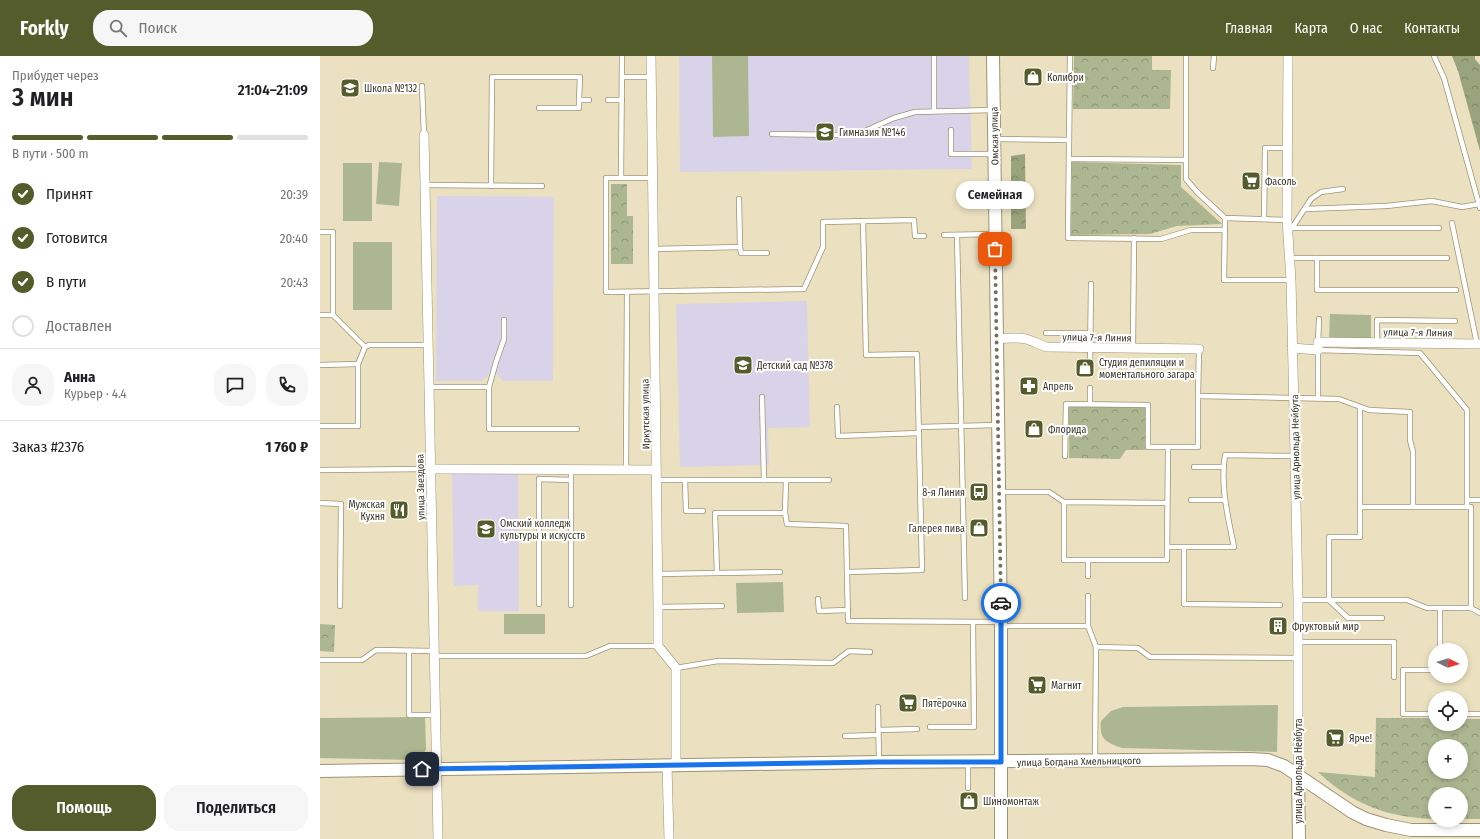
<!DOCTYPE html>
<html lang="ru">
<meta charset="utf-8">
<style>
:root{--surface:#fff;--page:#f6f6f6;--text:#202124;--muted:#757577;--line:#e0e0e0;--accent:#555c2b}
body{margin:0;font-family:"Fira Sans Condensed",sans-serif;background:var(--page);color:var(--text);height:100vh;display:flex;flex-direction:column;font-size:15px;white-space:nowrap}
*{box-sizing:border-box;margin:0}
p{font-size:13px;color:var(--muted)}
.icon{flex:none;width:22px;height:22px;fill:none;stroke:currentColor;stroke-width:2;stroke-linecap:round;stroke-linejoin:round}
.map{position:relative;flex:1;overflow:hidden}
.drawer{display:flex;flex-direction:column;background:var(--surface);width:320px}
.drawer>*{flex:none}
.needle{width:26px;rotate:95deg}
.controls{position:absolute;left:1108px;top:587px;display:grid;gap:8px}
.controls a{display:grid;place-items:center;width:40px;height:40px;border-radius:50%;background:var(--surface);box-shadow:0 2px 6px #0003;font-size:20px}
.pin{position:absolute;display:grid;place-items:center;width:34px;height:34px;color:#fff;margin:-17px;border-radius:8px;box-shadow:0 2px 6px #0006}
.courier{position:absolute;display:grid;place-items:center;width:40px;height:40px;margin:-20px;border:3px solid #1a73e8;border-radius:50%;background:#fff;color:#222;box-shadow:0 1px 5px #0007}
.bubble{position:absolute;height:28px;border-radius:14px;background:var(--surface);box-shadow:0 2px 6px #0003;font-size:13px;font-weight:600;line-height:28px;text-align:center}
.overview em{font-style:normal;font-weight:600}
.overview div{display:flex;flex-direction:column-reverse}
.overview{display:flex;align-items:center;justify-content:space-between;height:68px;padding:0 12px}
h1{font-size:26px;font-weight:600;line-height:30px}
.bar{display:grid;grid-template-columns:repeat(4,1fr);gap:6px 4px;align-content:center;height:48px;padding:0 12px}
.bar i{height:5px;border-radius:3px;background:var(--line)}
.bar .on{background:var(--accent)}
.bar p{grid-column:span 4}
.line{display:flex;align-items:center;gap:10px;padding:0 12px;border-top:1px solid var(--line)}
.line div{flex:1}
.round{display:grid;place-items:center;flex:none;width:42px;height:42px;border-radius:16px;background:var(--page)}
ol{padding:0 12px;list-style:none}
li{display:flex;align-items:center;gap:12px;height:44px}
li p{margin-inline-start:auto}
li .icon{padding:4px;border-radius:50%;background:var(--accent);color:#fff;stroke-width:4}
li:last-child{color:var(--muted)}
li i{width:22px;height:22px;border:2px solid var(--line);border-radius:50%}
.button{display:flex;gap:8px;margin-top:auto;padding:8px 12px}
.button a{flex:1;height:46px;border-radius:16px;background:var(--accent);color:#fff;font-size:16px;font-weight:600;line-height:46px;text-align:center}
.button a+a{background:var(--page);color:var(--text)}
header{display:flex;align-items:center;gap:24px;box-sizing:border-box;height:56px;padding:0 20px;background:var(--accent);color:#fff}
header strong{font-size:19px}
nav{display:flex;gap:22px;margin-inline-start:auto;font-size:14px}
.search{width:280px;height:36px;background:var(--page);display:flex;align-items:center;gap:10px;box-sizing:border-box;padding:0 14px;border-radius:16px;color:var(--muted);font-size:15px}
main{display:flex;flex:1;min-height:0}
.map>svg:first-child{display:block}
</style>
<header>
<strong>Forkly</strong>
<div class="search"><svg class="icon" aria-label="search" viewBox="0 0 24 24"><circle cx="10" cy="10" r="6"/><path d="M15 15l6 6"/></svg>Поиск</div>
<nav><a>Главная</a><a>Карта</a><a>О нас</a><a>Контакты</a></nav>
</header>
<main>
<section class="drawer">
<div class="overview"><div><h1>3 мин</h1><p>Прибудет через</p></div><em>21:04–21:09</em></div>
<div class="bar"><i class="on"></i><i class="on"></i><i class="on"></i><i></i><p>В пути · 500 m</p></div>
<ol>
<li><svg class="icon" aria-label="check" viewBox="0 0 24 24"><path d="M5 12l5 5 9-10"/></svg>Принят<p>20:39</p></li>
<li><svg class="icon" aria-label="check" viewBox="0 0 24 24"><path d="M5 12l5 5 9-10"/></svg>Готовится<p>20:40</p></li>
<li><svg class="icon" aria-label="check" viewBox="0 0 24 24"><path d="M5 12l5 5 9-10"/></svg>В пути<p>20:43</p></li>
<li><i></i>Доставлен</li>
</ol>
<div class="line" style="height:72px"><a class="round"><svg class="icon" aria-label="person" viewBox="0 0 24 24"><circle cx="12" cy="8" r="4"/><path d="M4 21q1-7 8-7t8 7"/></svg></a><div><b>Анна</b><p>Курьер · 4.4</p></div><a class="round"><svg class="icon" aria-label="chat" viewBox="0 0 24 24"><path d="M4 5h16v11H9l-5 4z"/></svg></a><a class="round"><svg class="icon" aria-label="phone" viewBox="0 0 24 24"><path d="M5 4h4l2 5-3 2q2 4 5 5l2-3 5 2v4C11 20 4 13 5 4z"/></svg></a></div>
<div class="line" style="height:52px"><div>Заказ #2376</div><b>1 760 ₽</b></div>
<div class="button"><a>Помощь</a><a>Поделиться</a></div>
</section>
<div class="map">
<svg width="1160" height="783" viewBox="0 0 1160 783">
<defs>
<pattern id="forest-crowns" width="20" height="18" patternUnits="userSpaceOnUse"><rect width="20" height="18" fill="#99a47c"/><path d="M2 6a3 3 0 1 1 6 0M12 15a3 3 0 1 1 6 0" fill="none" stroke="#7e8665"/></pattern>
<pattern id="park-crowns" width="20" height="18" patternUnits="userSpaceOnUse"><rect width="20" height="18" fill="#acb791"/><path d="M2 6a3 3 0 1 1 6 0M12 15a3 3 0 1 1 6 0" fill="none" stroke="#8d9576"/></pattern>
</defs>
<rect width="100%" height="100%" fill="#ebe1c0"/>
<g fill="#d9d3e9">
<path d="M 359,0 L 649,0 L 652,113 L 360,116 Z"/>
<path d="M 117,140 L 234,141 L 233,325 L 183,325 L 179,321 L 176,317 L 170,315 L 167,321 L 161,325 L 116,325 Z"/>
<path d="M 487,245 L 490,371 L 448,372 L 449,409 L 360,411 L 356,248 Z"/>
<path d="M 132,417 L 198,417 L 199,555 L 158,555 L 158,529 L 134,530 Z"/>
</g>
<g fill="#acb791">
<path d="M 392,0 L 428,0 L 429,80 L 393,81 Z"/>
<path d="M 59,106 L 82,107 L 79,150 L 56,148 Z"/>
<rect x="23" y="107" width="29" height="58"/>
<rect x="33" y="186" width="39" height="68"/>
<path d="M 1010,258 L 1051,259 L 1051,282 L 1009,282 Z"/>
<path d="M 463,526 L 464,556 L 417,557 L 416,527 Z"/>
<rect x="184" y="558" width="41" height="20"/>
<path d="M 958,649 L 957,696 L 802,692 C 786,686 779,684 781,665 L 791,655 L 803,651 Z"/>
<path d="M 105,661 L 106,693 L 103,699 L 92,704 L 0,702 L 0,662 Z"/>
</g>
<g fill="url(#forest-crowns)">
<path d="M 1132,0 L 1155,0 L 1155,3 L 1160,9 L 1160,95 L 1138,15 Z"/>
<path d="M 705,98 L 706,173 L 691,173 L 691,100 Z"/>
</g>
<g fill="url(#park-crowns)" fill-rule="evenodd">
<path d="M 754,0 L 832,0 L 832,14 L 851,14 L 850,53 L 753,53 Z"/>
<path d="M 752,106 L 861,109 L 861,131 L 902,168 L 857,170 L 830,178 L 751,179 Z"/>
<path d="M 291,128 L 307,128 L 307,160 L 313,160 L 313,208 L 291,208 Z"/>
<path d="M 749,351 L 825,351 L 825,394 L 806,394 L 800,403 L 749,402 Z"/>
<path d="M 0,568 L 15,569 L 14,596 L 0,595 Z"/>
<path d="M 1056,662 L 1115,662 L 1115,668 L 1141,668 L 1141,663 L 1160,663 L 1160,763 L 1141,763 L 1141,738 L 1115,738 L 1115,763 C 1068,762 1032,748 998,716 L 1055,721 ZM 1115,690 L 1141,690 L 1141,716 L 1115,716 Z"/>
</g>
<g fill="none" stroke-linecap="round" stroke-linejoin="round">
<defs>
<g id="service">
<path d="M 614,0 L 614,55"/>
<path d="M 750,0 L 748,182 L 841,183 L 871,174 L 905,174"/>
<path d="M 866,0 L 866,123 L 877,136 L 905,162 L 967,164"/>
<path d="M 1114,0 L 1124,22 L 1160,152"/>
<path d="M 893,12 L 894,0"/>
<path d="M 302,21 L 331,21"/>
<path d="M 102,30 L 104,79"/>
<path d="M 288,44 L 302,44"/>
<path d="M 219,52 L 259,52 L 259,44"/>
<path d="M 631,74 L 631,98 L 674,98"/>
<path d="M 452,78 L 521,79 L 543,76 L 574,62 L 595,56 L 673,54"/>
<path d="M 675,83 L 749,84"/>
<path d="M 749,103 L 866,104"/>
<path d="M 301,122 L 302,0"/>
<path d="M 333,122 L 286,122 L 286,236 L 484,233 L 503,191 L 503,166 L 594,164 L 595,180 L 604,180"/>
<path d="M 106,129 L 222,130"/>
<path d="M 171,130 L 172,21 L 260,21 L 259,44 L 269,44"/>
<path d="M 985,153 L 1066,150 L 1112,145 L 1142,151 L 1159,148"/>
<path d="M 905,162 L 904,224 L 971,224"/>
<path d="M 944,163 L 945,92 L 967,92"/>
<path d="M 1132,167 L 1157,288"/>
<path d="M 967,172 L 1119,172"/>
<path d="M 972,172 L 991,143 L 1001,136 L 1023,133"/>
<path d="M 0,176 L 13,176 L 13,259"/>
<path d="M 624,179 L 675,178"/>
<path d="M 637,179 L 645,542"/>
<path d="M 420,191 L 421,197 L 447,197"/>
<path d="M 334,193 L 420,191 L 419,143"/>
<path d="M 969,202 L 1127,202"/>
<path d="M 997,202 L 997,234 L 1136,234"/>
<path d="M 0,259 L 13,259 L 45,291"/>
<path d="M 726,277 L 771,277"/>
<path d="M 998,286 L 999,263"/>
<path d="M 1057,286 L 1057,264 L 1135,265"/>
<path d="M 813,292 L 814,182"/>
<path d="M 879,293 L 878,340 L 1019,343 L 1049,354 L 1090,356 L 1090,384 L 1093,396 L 1093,450"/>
<path d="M 0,309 L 38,308"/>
<path d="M 770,309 L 771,228"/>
<path d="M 109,331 L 169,331 L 169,373 L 257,373"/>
<path d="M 169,331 L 176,306 L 184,283 L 184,264"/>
<path d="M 442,341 L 444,424"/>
<path d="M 998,342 L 998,294 L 1100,297 L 1147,354 L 1147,451"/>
<path d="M 770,348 L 770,332"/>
<path d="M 517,351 L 518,380 L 599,377"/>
<path d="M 1040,352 L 1040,481 L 1009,481 L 1009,544 L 1028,562 L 1062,562"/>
<path d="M 0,370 L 38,370 L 38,308 L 45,291 L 49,289 L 109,289"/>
<path d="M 599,371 L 677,369"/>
<path d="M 745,400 L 746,348 L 828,349 L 828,391 L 878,391 L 878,340"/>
<path d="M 874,411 L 903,411"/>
<path d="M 0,414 L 110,413"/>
<path d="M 306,414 L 307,236"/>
<path d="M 337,424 L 509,424"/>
<path d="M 365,424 L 366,455 L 383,455"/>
<path d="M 466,424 L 465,457 L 467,468 L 526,470 L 528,565 L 680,566"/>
<path d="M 681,436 L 729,436 L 744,446"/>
<path d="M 871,444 L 905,444"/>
<path d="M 1147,444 L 1160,444"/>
<path d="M 0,447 L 21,448 L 20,550"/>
<path d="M 847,447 L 744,446 L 744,504 L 847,504 L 848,391"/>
<path d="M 847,491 L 914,491 C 908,461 900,430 905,399 L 975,400"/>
<path d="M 864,491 L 864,548 L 960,549"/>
<path d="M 460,516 L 397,517 L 395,457 L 465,457"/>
<path d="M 527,516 L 602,514 L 597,298 L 546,299 L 543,165"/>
<path d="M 338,518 L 397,517"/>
<path d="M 768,520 L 768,504"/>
<path d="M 768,540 L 768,570 L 776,591 L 775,704"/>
<path d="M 498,543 L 499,555 L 528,554"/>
<path d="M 978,544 L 1087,544 L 1107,552 L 1151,552 L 1151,451 L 1040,451"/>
<path d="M 219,548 L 219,423 L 251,424"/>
<path d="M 251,549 L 251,414"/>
<path d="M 338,551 L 402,550"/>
<path d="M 1151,552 L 1160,557"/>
<path d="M 681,570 L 768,570"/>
<path d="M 978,586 L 1074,586 L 1074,621"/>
<path d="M 776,591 L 818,592 L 830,601 L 978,602"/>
<path d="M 1120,594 L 1120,552"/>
<path d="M 89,595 L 89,659 L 115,659"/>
<path d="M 114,600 L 266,600 L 290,590 L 338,590"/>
<path d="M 0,604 L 42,604 L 56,594 L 114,595"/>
<path d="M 356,612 L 398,605 L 513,607 L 529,595 L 550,596"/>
<path d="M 1115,614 L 1083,614 L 1083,658 L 1115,658"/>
<path d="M 558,651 L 559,706"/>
<path d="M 1141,658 L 1160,658"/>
<path d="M 610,671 L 654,671 L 653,567"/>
<path d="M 558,674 L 597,673"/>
<path d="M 525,680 L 558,679"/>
<path d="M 648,706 L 648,732"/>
</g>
<g id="minor">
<path d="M 331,0 L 338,551 L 338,590 L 356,612 L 356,709"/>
<path d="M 968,0 L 967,164 L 971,224 L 975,400 L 978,544 L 978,719"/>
<path d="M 104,79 L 118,783"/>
<path d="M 677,283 C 687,282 697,281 706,283 C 713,285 720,289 727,291 L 879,293"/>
<path d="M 972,292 L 998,294 L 998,286 L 1160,288"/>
<path d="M 110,413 L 336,414"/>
<path d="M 347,709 L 349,783"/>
</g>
<g id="secondary">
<path d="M 673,0 L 681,570 L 681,783"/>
<path d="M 0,715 L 559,706 L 703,705 L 930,703 L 948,704 L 964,710 L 1032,756 L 1046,763 L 1066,769 L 1091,774 L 1160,774"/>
<path d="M 978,719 L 979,783"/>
</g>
</defs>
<use href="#service" stroke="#9d9374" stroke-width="6"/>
<use href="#minor" stroke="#9d9374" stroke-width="10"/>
<use href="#secondary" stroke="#9d9374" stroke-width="14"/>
<use href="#service" stroke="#fff" stroke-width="4.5"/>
<use href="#minor" stroke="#fff" stroke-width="9"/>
<use href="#secondary" stroke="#fff" stroke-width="12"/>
</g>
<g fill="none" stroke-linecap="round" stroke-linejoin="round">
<path stroke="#76705c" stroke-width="4" stroke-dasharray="0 7.2" d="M 675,193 L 681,547"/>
<path stroke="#1a73e8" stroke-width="5" d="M 102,713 L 559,706 L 681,706 L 681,547"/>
</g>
<defs>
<symbol id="shop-square" viewBox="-11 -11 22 22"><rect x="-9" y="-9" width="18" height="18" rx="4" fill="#555c2b" stroke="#fff"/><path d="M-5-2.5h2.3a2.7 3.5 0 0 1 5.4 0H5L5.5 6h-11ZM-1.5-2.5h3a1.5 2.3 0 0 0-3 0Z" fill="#fff"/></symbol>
<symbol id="school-square" viewBox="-11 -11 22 22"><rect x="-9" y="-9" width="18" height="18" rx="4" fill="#555c2b" stroke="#fff"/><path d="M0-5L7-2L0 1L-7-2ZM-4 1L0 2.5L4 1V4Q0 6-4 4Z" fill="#fff"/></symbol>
<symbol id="supermarket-square" viewBox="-11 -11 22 22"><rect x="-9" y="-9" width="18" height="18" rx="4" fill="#555c2b" stroke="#fff"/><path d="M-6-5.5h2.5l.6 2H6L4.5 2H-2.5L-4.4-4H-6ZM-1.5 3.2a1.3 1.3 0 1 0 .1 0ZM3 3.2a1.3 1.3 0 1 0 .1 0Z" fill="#fff"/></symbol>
<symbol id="pharmacy-square" viewBox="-11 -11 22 22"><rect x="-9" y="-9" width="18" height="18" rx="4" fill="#555c2b" stroke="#fff"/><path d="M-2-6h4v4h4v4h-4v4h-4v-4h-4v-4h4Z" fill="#fff"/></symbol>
<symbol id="bus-square" viewBox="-11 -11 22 22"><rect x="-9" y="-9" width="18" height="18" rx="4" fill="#555c2b" stroke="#fff"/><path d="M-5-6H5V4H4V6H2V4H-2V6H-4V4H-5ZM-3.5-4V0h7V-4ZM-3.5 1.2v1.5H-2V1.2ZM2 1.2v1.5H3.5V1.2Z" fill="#fff"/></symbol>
<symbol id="restaurant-square" viewBox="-11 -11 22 22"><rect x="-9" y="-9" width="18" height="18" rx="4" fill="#555c2b" stroke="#fff"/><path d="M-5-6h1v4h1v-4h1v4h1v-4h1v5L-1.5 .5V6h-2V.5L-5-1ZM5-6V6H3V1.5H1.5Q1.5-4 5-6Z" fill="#fff"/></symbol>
<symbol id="university-square" viewBox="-11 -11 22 22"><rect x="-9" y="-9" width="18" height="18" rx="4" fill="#555c2b" stroke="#fff"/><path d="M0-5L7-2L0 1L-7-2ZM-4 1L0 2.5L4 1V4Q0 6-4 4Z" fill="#fff"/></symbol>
<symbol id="building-square" viewBox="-11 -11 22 22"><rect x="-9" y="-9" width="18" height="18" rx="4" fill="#555c2b" stroke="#fff"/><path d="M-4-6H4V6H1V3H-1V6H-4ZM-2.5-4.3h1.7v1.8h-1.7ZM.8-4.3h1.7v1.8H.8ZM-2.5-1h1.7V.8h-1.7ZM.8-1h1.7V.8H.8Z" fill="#fff"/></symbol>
</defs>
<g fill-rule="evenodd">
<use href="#shop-square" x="702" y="10" width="22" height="22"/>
<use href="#school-square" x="19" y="21" width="22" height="22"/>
<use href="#school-square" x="494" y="65" width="22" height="22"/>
<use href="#supermarket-square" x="920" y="114" width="22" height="22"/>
<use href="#school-square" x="412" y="298" width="22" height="22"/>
<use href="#shop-square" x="754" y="301" width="22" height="22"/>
<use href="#pharmacy-square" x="698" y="319" width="22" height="22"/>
<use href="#shop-square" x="703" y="362" width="22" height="22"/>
<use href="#bus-square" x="648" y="425" width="22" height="22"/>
<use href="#restaurant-square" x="68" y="443" width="22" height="22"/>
<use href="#shop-square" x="648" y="461" width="22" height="22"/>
<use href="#university-square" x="155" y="462" width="22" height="22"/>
<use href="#building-square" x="947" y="559" width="22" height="22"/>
<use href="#supermarket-square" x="706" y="618" width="22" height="22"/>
<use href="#supermarket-square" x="577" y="636" width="22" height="22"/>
<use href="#supermarket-square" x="1004" y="671" width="22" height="22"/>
<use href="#shop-square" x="638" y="734" width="22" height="22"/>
</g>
<g text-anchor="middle" stroke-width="4" stroke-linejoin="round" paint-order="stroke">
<g font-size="10" fill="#373326" stroke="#fff" text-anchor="start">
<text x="727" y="25">Колибри</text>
<text x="44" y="36">Школа №132</text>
<text x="519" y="80">Гимназия №146</text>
<text x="945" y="129">Фасоль</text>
<text x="779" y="310">Студия депиляции и<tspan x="779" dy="12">моментального загара</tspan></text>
<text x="437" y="313">Детский сад №378</text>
<text x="723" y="334">Апрель</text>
<text x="728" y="377">Флорида</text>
<text x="645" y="440" text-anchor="end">8-я Линия</text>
<text x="65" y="452" text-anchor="end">Мужская<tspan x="65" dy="12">Кухня</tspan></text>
<text x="180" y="471">Омский колледж<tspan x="180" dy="12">культуры и искусств</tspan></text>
<text x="645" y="476" text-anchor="end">Галерея пива</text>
<text x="972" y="574">Фруктовый мир</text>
<text x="731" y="633">Магнит</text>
<text x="602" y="651">Пятёрочка</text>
<text x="1029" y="686">Ярче!</text>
<text x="663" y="749">Шиномонтаж</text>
</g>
<g font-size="10" fill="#373326" stroke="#fff">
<text transform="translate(674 80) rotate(-91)" y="4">Омская улица</text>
<text transform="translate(1098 276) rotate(1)" y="4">улица 7-я Линия</text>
<text transform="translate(777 281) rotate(1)" y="4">улица 7-я Линия</text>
<text transform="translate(325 358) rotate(-91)" y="4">Иркутская улица</text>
<text transform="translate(975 391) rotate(-91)" y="4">улица Арнольда Нейбута</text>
<text transform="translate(100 431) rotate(-91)" y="4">улица Звездова</text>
<text transform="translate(759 705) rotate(-1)" y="4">улица Богдана Хмельницкого</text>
<text transform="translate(978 715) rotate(-90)" y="4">улица Арнольда Нейбута</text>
</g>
</g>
</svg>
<div class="controls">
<a><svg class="needle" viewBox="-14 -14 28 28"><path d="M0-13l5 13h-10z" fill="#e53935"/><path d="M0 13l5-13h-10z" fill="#757577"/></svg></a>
<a><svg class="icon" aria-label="locate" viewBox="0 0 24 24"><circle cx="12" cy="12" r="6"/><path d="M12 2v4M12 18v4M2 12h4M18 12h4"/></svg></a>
<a>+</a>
<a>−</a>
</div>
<div class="pin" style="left:675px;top:193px;background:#ea580c"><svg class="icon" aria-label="bag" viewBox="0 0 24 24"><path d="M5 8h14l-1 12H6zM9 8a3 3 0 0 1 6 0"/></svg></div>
<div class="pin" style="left:102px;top:713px;background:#1f2937"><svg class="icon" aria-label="home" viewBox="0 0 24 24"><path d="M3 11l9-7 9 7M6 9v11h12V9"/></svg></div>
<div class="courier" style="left:681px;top:547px"><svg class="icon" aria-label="car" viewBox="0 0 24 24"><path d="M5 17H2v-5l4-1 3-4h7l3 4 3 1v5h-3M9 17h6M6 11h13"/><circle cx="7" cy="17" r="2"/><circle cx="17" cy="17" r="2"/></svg></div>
<div class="bubble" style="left:636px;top:125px;width:78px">Семейная</div>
</div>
</main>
